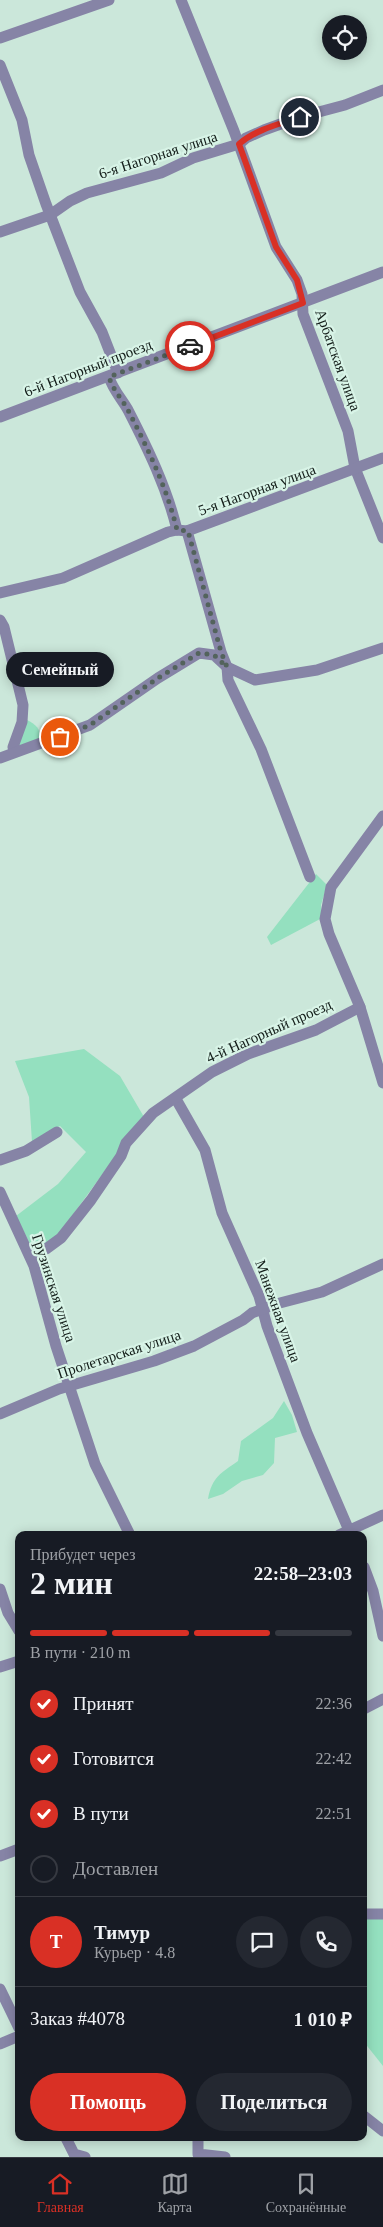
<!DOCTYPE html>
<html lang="ru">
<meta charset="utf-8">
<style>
:root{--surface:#171b24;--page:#242831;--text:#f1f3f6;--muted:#9ea1a6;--line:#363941;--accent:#d93025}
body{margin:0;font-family:"Times New Roman",serif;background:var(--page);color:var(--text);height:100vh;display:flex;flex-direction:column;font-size:19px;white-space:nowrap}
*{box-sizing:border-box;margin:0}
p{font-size:16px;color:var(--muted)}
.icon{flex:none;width:28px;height:28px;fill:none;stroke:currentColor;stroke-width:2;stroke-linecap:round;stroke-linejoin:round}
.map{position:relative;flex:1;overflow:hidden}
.drawer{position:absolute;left:15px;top:1531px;width:352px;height:610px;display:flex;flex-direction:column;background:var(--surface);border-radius:10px;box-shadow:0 2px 12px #0003}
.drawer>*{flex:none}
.buttons{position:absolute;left:322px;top:15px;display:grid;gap:10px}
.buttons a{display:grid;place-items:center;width:45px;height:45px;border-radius:50%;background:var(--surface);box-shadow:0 2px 12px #0003;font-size:25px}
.pin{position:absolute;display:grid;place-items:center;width:42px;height:42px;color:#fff;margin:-21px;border:2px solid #fff;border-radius:50%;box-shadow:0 1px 5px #0007}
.courier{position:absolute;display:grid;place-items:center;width:50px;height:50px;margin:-25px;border:4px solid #d93025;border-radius:50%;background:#fff;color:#222;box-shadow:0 1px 6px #0007}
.bubble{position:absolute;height:35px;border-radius:18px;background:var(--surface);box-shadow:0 2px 12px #0003;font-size:16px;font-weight:800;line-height:35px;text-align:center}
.head em{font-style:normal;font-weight:800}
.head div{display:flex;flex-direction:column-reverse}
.head{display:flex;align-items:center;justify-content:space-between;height:85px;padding:0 15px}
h1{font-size:32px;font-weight:800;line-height:38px}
.bar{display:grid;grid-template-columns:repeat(4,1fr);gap:8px 5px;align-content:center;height:60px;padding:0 15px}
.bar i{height:6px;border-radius:4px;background:var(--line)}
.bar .on{background:var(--accent)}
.bar p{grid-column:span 4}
.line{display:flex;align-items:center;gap:12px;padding:0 15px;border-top:1px solid var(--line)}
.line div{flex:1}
.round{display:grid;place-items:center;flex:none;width:52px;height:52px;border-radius:26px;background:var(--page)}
ol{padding:0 15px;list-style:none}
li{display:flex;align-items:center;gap:15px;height:55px}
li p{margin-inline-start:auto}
li .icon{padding:5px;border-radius:50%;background:var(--accent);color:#fff;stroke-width:4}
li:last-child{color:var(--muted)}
li i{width:28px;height:28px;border:2px solid var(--line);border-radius:50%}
.button{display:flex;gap:10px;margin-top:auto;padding:10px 15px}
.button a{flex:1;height:58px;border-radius:30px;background:var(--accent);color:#fff;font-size:20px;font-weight:800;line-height:58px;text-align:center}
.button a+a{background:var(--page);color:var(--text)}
.tab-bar{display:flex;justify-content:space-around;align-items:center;height:70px;border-top:1px solid var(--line);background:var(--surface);font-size:14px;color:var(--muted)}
.tab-bar a{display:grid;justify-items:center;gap:2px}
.tab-bar .on{color:var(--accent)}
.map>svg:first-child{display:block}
</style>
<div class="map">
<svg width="383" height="2157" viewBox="0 0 383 2157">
<rect width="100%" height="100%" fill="#cbe7da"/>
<g fill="#94e0bf">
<path d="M 27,720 C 35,724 42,729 39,739 L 18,746 Z"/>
<path d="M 316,874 L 327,885 L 321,905 L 322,918 L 271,945 L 267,937 Z"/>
<path d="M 84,1049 L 120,1076 L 144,1117 L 58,1235 C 49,1241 41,1248 30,1244 L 16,1216 L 58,1184 L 86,1152 L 60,1126 L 32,1142 L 29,1097 L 15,1061 Z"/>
<path d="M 284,1401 L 292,1415 L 297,1432 L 275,1438 L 274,1463 L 263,1475 L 242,1481 L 223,1494 L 208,1499 C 212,1477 221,1473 238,1461 L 241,1441 L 273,1418 Z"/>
<path d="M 364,1919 L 383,1919 L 383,2066 L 364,2042 Z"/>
</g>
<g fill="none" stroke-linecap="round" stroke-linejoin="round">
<g stroke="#8684a6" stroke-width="11">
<path d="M 181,0 L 234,131 L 276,247 L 297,280 L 302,294 L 303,314 L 348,431 L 355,468 L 383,538"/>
<path d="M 0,38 L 109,0"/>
<path d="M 0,65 L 22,120 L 29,155 L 46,204 L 80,292 L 102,332 L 118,373"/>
<path d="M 0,232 L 50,215 L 70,201 L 87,193 L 161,173 L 193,158 L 239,144 L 246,138 L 264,130 L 300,117 L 345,105 L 383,90"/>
<path d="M 109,377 C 113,390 122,399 128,410 C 148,449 167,488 177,530"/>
<path d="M 0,417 L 383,272"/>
<path d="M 187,531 L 221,652 L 227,667 L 228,680 L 261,749 L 310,877"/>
<path d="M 0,593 L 63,578 L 168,532 L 177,530 L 187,531 L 383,458"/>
<path d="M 0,620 L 4,627 L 23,705 L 22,722 L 13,747 L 14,752"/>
<path d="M 0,758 L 90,725 L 158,678 L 199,653 L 214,655 L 227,667 L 255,680 L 317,670 L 383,648"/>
<path d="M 383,816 L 331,887 L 325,919 L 329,934 L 360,1007 L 383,1083"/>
<path d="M 176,1099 L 205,1150 L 222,1213 L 259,1296 L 267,1326 L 307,1433 L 351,1535"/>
<path d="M 0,1160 L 26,1151 L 57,1132"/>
<path d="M 0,1192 L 34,1266 L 56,1346 L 95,1464 L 130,1535"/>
<path d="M 30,1256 L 46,1249 L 61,1238 L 91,1200 L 121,1156 L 126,1143 L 153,1113 L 212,1072 L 248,1054 L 316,1030 L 360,1007"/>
<path d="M 0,1414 L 59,1389 L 154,1361 L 194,1346 L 243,1320 L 252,1313 L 276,1304 L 322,1292 L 383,1264"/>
<path d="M 339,1535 L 383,1515"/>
<path d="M 364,1567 L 373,1591 L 383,1636"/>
<path d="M 0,1589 L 8,1613 L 19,1631"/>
<path d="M 0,1667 L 19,1661"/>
<path d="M 364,1709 L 383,1699"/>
<path d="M 0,1856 L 19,1849"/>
<path d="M 364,1914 L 383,1914"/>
<path d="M 0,1989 L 19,2028"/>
<path d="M 0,2044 L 19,2036"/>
<path d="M 364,2116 L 383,2131"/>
<path d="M 66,2138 L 74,2154 L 85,2157"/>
<path d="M 198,2138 L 198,2154 L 225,2157"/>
</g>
</g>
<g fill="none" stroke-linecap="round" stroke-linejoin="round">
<path stroke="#53635c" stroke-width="5" stroke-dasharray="0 9" d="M 60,737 L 90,725 L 158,678 L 199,653 L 214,655 L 227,667 L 221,652 L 188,531 L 177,530 C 167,488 148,449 128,410 C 122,399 113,390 109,377 L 190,346"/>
<path stroke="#d93025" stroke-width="6" d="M 190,346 L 303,303 L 297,280 L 276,247 L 239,144 C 255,130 279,124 300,117"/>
</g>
<g text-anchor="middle" stroke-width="4.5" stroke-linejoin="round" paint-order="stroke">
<g font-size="15" fill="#121c18" stroke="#d8f4e7">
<text transform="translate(158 155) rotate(-18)" y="5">6-я Нагорная улица</text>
<text transform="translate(338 360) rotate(70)" y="5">Арбатская улица</text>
<text transform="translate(88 368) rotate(-21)" y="5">6-й Нагорный проезд</text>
<text transform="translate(257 490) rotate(-20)" y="5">5-я Нагорная улица</text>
<text transform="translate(269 1031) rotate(-24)" y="5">4-й Нагорный проезд</text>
<text transform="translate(54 1288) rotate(72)" y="5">Грузинская улица</text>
<text transform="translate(278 1311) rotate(70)" y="5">Манежная улица</text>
<text transform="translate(119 1354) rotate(-18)" y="5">Пролетарская улица</text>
</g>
</g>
</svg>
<div class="buttons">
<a><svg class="icon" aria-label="locate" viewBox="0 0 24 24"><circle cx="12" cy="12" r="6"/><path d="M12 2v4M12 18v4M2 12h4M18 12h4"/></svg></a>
</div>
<div class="pin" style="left:60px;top:737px;background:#ea580c"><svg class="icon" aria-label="bag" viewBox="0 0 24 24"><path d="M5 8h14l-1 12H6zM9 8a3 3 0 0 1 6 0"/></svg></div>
<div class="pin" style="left:300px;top:117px;background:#1f2937"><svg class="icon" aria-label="home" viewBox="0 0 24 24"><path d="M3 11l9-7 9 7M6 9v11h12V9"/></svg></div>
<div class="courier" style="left:190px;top:346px"><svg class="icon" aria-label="car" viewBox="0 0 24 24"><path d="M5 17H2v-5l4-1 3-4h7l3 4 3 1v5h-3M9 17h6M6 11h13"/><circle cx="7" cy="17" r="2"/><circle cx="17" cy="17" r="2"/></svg></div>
<div class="bubble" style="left:6px;top:652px;width:108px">Семейный</div>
<section class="drawer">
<div class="head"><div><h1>2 мин</h1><p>Прибудет через</p></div><em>22:58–23:03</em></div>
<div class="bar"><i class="on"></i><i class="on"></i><i class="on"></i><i></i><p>В пути · 210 m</p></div>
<ol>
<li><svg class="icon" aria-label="check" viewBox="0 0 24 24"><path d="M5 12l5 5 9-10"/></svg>Принят<p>22:36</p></li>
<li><svg class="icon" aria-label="check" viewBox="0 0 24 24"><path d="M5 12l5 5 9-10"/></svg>Готовится<p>22:42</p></li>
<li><svg class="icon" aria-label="check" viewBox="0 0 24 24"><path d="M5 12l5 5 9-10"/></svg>В пути<p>22:51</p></li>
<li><i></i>Доставлен</li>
</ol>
<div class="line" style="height:90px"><b class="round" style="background:var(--accent);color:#fff">Т</b><div><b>Тимур</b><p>Курьер · 4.8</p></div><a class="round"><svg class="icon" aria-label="chat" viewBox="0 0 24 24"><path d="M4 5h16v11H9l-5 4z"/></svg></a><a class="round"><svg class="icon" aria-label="phone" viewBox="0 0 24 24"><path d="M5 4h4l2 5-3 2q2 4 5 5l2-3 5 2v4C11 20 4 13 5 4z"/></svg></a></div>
<div class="line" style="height:65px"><div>Заказ #4078</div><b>1 010 ₽</b></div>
<div class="button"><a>Помощь</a><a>Поделиться</a></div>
</section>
</div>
<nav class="tab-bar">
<a class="on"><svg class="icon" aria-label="home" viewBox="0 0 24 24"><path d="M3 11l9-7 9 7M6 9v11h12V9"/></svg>Главная</a>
<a><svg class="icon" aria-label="map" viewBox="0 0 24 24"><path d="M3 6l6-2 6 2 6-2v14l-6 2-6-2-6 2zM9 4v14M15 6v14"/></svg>Карта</a>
<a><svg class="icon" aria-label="saved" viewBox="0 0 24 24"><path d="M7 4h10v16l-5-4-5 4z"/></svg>Сохранённые</a>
</nav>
